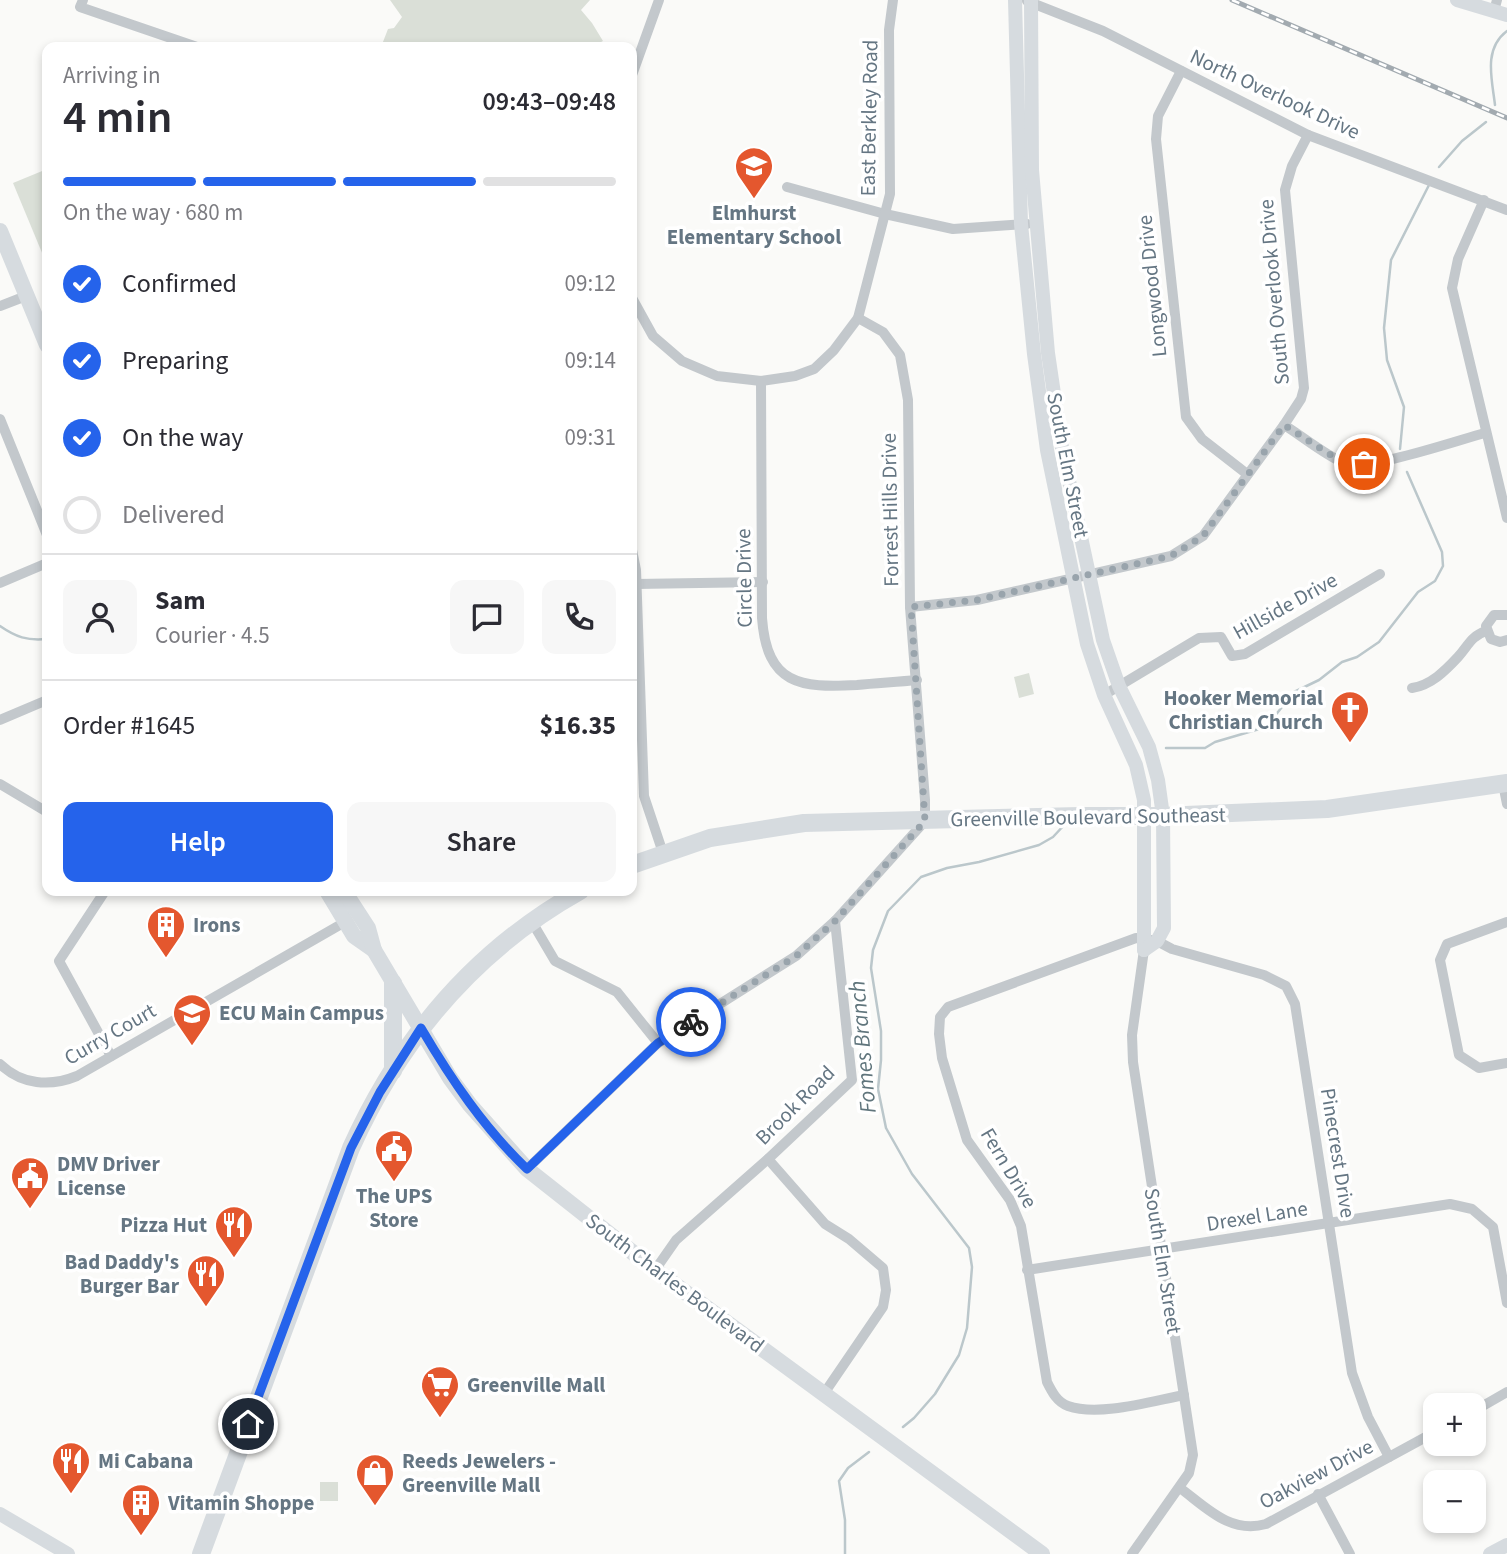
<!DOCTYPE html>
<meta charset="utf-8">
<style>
:root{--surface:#fff;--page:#f7f7f7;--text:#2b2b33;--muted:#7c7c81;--line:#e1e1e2;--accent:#2563eb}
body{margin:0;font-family:"Source Sans 3",sans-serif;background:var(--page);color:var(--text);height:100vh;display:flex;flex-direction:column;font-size:26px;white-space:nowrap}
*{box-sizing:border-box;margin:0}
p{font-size:23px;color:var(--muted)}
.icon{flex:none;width:38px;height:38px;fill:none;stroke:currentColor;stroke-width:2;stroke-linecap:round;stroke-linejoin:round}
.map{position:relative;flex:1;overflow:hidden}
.drawer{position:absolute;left:42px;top:42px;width:595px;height:854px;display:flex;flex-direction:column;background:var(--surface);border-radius:14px;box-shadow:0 4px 10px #0003}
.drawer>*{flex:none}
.fabs{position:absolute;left:1423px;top:1393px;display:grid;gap:14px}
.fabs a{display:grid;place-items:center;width:63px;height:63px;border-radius:14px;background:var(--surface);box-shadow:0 4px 10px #0003;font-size:35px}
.pin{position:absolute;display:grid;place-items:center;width:60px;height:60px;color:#fff;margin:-30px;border:4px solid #fff;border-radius:50%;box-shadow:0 2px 7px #0007}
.courier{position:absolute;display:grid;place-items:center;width:70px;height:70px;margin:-35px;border:5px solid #2563eb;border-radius:50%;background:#fff;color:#222;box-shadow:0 2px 9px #0007}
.summary em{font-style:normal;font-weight:600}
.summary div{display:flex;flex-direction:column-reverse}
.summary{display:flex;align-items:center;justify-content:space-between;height:119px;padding:0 21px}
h1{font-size:46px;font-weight:600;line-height:52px}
.bar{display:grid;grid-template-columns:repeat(4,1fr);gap:10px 7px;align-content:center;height:84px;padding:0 21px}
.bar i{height:9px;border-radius:5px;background:var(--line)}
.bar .current{background:var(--accent)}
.bar p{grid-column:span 4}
.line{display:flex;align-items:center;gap:18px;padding:0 21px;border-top:2px solid var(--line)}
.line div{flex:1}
.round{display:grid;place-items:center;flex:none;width:74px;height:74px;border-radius:14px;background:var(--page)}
ol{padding:0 21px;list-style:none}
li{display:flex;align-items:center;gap:21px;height:77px}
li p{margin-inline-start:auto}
li .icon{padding:7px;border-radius:50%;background:var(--accent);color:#fff;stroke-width:4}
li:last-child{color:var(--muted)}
li i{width:38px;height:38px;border:4px solid var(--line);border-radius:50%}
.cta{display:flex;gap:14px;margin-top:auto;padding:14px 21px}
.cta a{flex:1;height:80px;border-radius:14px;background:var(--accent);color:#fff;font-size:28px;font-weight:600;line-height:80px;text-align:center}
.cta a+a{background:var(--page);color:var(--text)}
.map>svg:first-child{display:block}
</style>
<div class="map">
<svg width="1507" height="1554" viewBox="0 0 1507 1554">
<rect width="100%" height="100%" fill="#fafaf8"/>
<g fill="#dadfd7">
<path d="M 390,0 L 590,0 L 581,10 L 592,23 L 603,41 L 597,44 L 597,47 L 381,47 L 388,29 L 394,28 L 402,17 Z"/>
<path d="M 47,169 L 47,259 L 45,260 L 13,183 Z"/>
<path d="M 1029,673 L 1034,694 L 1019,698 L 1014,677 Z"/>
<rect x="320" y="1482" width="18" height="19"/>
</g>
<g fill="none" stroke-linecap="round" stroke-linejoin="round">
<g stroke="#bbc7cb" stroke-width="2.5">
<path d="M 1495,105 C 1492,79 1483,49 1507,31"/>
<path d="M 1439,167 L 1462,141 L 1486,122"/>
<path d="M 1400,449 L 1404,407 L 1387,360 L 1384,328 L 1391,260 L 1429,185"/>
<path d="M 0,626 C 16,637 27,641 47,639"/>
<path d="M 1166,748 L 1205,748 L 1215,742 L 1266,727 L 1294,692 L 1319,680 L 1342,662 L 1357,657 L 1379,642 L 1418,592 L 1435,581 L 1443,566 L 1442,552 L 1407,472"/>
<path d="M 903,1427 L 914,1418 L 935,1394 L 959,1355 L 967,1328 L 972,1267 L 969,1248 L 912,1174 L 886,1128 L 878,1089 L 881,1060 L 881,1031 L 871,968 L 873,950 L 888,911 L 921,877 L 947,868 L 979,862 L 1039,845 L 1053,837 L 1066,823"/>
<path d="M 845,1554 L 845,1520 L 839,1481 L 848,1468 L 869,1452"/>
</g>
<g stroke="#c3c8cc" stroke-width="10">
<path d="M 83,0 L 80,7 L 197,47"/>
<path d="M 1027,1 L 1103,31 L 1308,135 L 1507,210"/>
<path d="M 1494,11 L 1497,0"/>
<path d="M 1181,71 L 1158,116 L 1156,139 L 1186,417 L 1202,439 L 1247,474"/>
<path d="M 632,75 L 659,0"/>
<path d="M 787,187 L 885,214 L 953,229 L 1027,224"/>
<path d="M 1484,200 L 1458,259 L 1452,288 L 1507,518"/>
<path d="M 632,298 L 653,336 L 682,361 L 717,376 L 761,381 L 795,376 L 814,369 L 834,350 L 858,318 L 890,194 L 889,30 L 893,0"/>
<path d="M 0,306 L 26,296"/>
<path d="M 761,381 L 762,618 C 767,685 800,688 857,685 C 877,683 897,682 917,680"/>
<path d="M 0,419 L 47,535"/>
<path d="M 1284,425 C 1302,436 1325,455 1344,463 C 1366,472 1458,440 1485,433"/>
<path d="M 632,550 L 636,570 L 644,796 L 663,853"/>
<path d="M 0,583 L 47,563"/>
<path d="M 636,584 L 763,582"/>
<path d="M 910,607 L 977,600 L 1171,556 L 1203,536 L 1284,425 L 1301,399 L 1304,388 L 1285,190 L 1292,166 L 1308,135"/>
<path d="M 1507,615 L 1494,615 L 1486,626 L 1491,639 L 1500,642 L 1507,640"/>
<path d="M 1412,688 C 1431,685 1445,671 1458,657 C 1468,646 1471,636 1486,631"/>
<path d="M 1104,695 L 1199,638 L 1221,637 L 1232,656 L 1245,654 L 1380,574"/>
<path d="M 0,720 L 47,700"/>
<path d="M 0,784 L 47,812"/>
<path d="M 1503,784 L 1507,804"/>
<path d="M 105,891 L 59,961 L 111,1056"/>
<path d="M 532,922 L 555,961 L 617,992 L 658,1043"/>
<path d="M 1507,922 L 1447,944 L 1440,960 L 1459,1055 L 1479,1068 L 1507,1063"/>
<path d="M 0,1064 C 22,1085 50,1087 77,1076 L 345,922"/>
<path d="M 768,1159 L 825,1224 L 849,1239 L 883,1268 L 886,1290 L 883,1307 L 823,1395"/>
<path d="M 527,1169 L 658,1043 L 796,956 L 835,921 L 925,821 L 925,800 L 910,607 L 908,400 L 900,355 L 883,332 L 858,318"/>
<path d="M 655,1270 L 676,1240 L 768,1159 L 852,1080 L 835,921"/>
<path d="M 1027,1270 L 1450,1204 L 1472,1209 L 1493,1227 L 1507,1303"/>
<path d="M 1184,1395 C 1152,1401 1099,1417 1068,1406 C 1057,1402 1052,1392 1047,1382 L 1021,1226 L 1010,1200 L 967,1140 L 942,1058 L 939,1034 L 940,1017 L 948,1007 L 1136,938 L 1157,941 L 1172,949 L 1264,975 L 1286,986 L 1295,1004 L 1352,1373 L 1368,1417 L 1389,1457"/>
<path d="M 1474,1411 L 1507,1392"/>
<path d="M 1180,1488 C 1207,1508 1230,1534 1266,1524 L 1435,1432"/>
<path d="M 1318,1494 L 1350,1554"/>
<path d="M 1132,1554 L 1189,1473 L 1193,1455 L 1133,1062 L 1132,1035 L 1144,950"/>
</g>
<g stroke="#d6dbdf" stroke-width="14">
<path d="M 1015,0 L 1021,224 L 1034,354 L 1047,450 L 1087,644 L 1104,695 L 1136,765 L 1144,800 L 1144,950"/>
<path d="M 1031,0 L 1032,170 L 1048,353 L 1062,448 L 1103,640 L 1119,686 L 1149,747 L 1158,780 L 1163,816 L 1164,928 L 1157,941 L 1144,950"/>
<path d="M 1457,0 L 1507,15"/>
<path d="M 0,1514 L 68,1554"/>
<path d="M 1490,1554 L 1507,1545"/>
</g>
<g stroke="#d6dbdf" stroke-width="16">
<path d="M 0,231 L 47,345"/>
<path d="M 327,891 L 354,936 L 374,950"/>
<path d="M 344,891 L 368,928 L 374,950 L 450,1078 L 470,1105 L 527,1169 L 655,1270 L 1042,1554"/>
</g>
<g stroke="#d6dbdf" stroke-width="18">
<path d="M 632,865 L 710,838 L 804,823 L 1080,816 L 1163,816 L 1327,809 L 1507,783"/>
<path d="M 393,1071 L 393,983"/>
<path d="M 201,1554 L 351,1148 C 400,1039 475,950 580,891"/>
</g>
<defs>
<path id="rail" d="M 1232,0 L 1507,118"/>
</defs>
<use href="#rail" stroke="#a2aab0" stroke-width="5"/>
<use href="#rail" stroke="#fff" stroke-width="2.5" stroke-dasharray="8" stroke-linecap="butt"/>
</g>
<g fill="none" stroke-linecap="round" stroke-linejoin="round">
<path stroke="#99a4ac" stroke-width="7" stroke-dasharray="0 12.6" d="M 691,1022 L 796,956 L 835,921 L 925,821 L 911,607 L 977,600 L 1171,556 L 1203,536 L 1284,425 L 1345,464 L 1364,464"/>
<path stroke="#2563eb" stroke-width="9" d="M 248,1424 L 351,1148 L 380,1092 L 421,1028 C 451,1079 484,1128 527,1169 L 658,1043 L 691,1022"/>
</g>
<defs>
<symbol id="school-pin" viewBox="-11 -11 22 30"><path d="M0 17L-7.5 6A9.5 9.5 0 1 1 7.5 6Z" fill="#e4572e" stroke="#fff"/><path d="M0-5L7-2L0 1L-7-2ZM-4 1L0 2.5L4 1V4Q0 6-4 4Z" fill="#fff"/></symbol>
<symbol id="church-pin" viewBox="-11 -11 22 30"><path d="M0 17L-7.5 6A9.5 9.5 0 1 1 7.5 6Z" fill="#e4572e" stroke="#fff"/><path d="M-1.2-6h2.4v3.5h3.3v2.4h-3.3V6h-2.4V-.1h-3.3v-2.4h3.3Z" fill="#fff"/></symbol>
<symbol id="building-pin" viewBox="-11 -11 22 30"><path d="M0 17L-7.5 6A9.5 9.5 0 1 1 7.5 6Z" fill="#e4572e" stroke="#fff"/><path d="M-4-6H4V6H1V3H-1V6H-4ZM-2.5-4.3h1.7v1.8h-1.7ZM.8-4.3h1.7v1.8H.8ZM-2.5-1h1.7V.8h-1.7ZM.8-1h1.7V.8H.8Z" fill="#fff"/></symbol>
<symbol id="university-pin" viewBox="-11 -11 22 30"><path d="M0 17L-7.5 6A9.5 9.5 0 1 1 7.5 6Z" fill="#e4572e" stroke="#fff"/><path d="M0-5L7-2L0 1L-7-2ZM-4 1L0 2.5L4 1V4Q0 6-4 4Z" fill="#fff"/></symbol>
<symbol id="civic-pin" viewBox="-11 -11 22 30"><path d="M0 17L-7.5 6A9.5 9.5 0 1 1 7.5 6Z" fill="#e4572e" stroke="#fff"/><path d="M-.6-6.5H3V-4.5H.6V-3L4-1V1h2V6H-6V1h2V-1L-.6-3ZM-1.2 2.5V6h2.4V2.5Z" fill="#fff"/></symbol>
<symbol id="restaurant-pin" viewBox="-11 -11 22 30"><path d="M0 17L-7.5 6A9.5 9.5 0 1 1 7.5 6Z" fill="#e4572e" stroke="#fff"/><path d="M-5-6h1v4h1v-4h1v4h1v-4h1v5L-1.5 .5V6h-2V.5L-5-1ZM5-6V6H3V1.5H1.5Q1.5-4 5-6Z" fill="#fff"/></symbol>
<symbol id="supermarket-pin" viewBox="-11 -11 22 30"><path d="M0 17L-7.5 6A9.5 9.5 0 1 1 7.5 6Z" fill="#e4572e" stroke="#fff"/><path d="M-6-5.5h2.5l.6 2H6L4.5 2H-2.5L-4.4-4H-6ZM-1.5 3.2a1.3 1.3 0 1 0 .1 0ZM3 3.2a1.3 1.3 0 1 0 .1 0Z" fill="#fff"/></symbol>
<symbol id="shop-pin" viewBox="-11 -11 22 30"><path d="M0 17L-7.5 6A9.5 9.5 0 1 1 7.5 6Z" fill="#e4572e" stroke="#fff"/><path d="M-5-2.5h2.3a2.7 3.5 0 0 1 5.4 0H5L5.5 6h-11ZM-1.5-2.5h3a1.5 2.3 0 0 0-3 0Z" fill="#fff"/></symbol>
</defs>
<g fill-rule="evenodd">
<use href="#school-pin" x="732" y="144" width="44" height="60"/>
<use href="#church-pin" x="1328" y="688" width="44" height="60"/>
<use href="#building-pin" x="144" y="903" width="44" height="60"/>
<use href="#university-pin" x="170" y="991" width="44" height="60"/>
<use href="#civic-pin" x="372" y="1127" width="44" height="60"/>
<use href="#civic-pin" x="8" y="1154" width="44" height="60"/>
<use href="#restaurant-pin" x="212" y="1203" width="44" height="60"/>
<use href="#restaurant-pin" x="184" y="1252" width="44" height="60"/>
<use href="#supermarket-pin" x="418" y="1363" width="44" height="60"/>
<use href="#restaurant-pin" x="49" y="1439" width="44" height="60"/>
<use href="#shop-pin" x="353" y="1451" width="44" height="60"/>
<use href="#building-pin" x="119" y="1481" width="44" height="60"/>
</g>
<g text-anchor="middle" stroke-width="7" stroke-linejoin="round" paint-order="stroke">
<g font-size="21" fill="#657683" stroke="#fff">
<text transform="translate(1275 94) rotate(25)" y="7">North Overlook Drive</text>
<text transform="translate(869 118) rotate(-89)" y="7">East Berkley Road</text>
<text transform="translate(1152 286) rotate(-96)" y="7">Longwood Drive</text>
<text transform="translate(1274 292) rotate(-95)" y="7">South Overlook Drive</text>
<text transform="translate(1068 465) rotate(79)" y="7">South Elm Street</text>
<text transform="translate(890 510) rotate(-91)" y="7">Forrest Hills Drive</text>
<text transform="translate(744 578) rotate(-91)" y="7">Circle Drive</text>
<text transform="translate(1285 606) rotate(-29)" y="7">Hillside Drive</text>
<text transform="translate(1088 817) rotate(-1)" y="7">Greenville Boulevard Southeast</text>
<text transform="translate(110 1034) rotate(-30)" y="7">Curry Court</text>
<text transform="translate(795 1105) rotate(-45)" y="7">Brook Road</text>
<text transform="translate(1338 1153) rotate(81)" y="7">Pinecrest Drive</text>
<text transform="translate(1009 1168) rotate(59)" y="7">Fern Drive</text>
<text transform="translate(1257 1216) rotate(-9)" y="7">Drexel Lane</text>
<text transform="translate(1163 1261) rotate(81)" y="7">South Elm Street</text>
<text transform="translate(675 1283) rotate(37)" y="7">South Charles Boulevard</text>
<text transform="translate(1316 1474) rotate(-28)" y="7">Oakview Drive</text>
</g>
<g font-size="21" font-weight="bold" fill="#657683" stroke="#fff" text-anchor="start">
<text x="754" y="220" text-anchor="middle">Elmhurst<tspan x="754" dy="24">Elementary School</tspan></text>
<text x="1323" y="705" text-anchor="end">Hooker Memorial<tspan x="1323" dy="24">Christian Church</tspan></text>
<text x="193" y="932">Irons</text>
<text x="219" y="1020">ECU Main Campus</text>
<text x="57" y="1171">DMV Driver<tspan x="57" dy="24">License</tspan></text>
<text x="394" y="1203" text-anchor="middle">The UPS<tspan x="394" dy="24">Store</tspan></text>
<text x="207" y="1232" text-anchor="end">Pizza Hut</text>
<text x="179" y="1269" text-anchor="end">Bad Daddy's<tspan x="179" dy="24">Burger Bar</tspan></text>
<text x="467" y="1392">Greenville Mall</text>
<text x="98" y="1468">Mi Cabana</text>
<text x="402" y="1468">Reeds Jewelers -<tspan x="402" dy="24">Greenville Mall</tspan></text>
<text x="168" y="1510">Vitamin Shoppe</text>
</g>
<g font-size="23" font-style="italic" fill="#60757c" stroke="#fff">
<text transform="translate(862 1047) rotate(-95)" y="8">Fomes Branch</text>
</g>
</g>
</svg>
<div class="fabs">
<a>+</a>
<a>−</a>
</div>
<div class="pin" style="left:1364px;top:464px;background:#ea580c"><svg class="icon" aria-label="bag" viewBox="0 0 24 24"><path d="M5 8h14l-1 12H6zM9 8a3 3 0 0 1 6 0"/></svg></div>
<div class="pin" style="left:248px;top:1424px;background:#1f2937"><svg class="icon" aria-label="home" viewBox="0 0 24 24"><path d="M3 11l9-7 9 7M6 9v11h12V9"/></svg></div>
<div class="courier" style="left:691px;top:1022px"><svg class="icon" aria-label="bike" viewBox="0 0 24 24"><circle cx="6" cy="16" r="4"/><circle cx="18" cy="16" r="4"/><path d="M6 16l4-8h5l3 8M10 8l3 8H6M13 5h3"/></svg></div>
<section class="drawer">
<div class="summary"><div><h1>4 min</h1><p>Arriving in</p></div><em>09:43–09:48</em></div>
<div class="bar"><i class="current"></i><i class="current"></i><i class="current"></i><i></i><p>On the way · 680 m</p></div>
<ol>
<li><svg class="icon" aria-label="check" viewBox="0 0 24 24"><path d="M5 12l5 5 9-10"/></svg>Confirmed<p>09:12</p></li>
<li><svg class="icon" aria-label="check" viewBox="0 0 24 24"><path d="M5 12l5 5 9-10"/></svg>Preparing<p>09:14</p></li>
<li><svg class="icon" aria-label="check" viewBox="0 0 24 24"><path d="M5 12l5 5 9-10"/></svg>On the way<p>09:31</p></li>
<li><i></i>Delivered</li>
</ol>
<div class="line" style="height:126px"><a class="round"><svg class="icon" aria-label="person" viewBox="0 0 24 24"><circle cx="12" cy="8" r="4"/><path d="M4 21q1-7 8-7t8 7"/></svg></a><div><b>Sam</b><p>Courier · 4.5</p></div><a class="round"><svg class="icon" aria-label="chat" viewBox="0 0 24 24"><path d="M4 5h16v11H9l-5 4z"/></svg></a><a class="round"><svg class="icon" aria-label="phone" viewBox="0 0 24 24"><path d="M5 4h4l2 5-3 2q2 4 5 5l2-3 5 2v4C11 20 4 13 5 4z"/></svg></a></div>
<div class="line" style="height:91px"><div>Order #1645</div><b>$16.35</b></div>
<div class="cta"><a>Help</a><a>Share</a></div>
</section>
</div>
